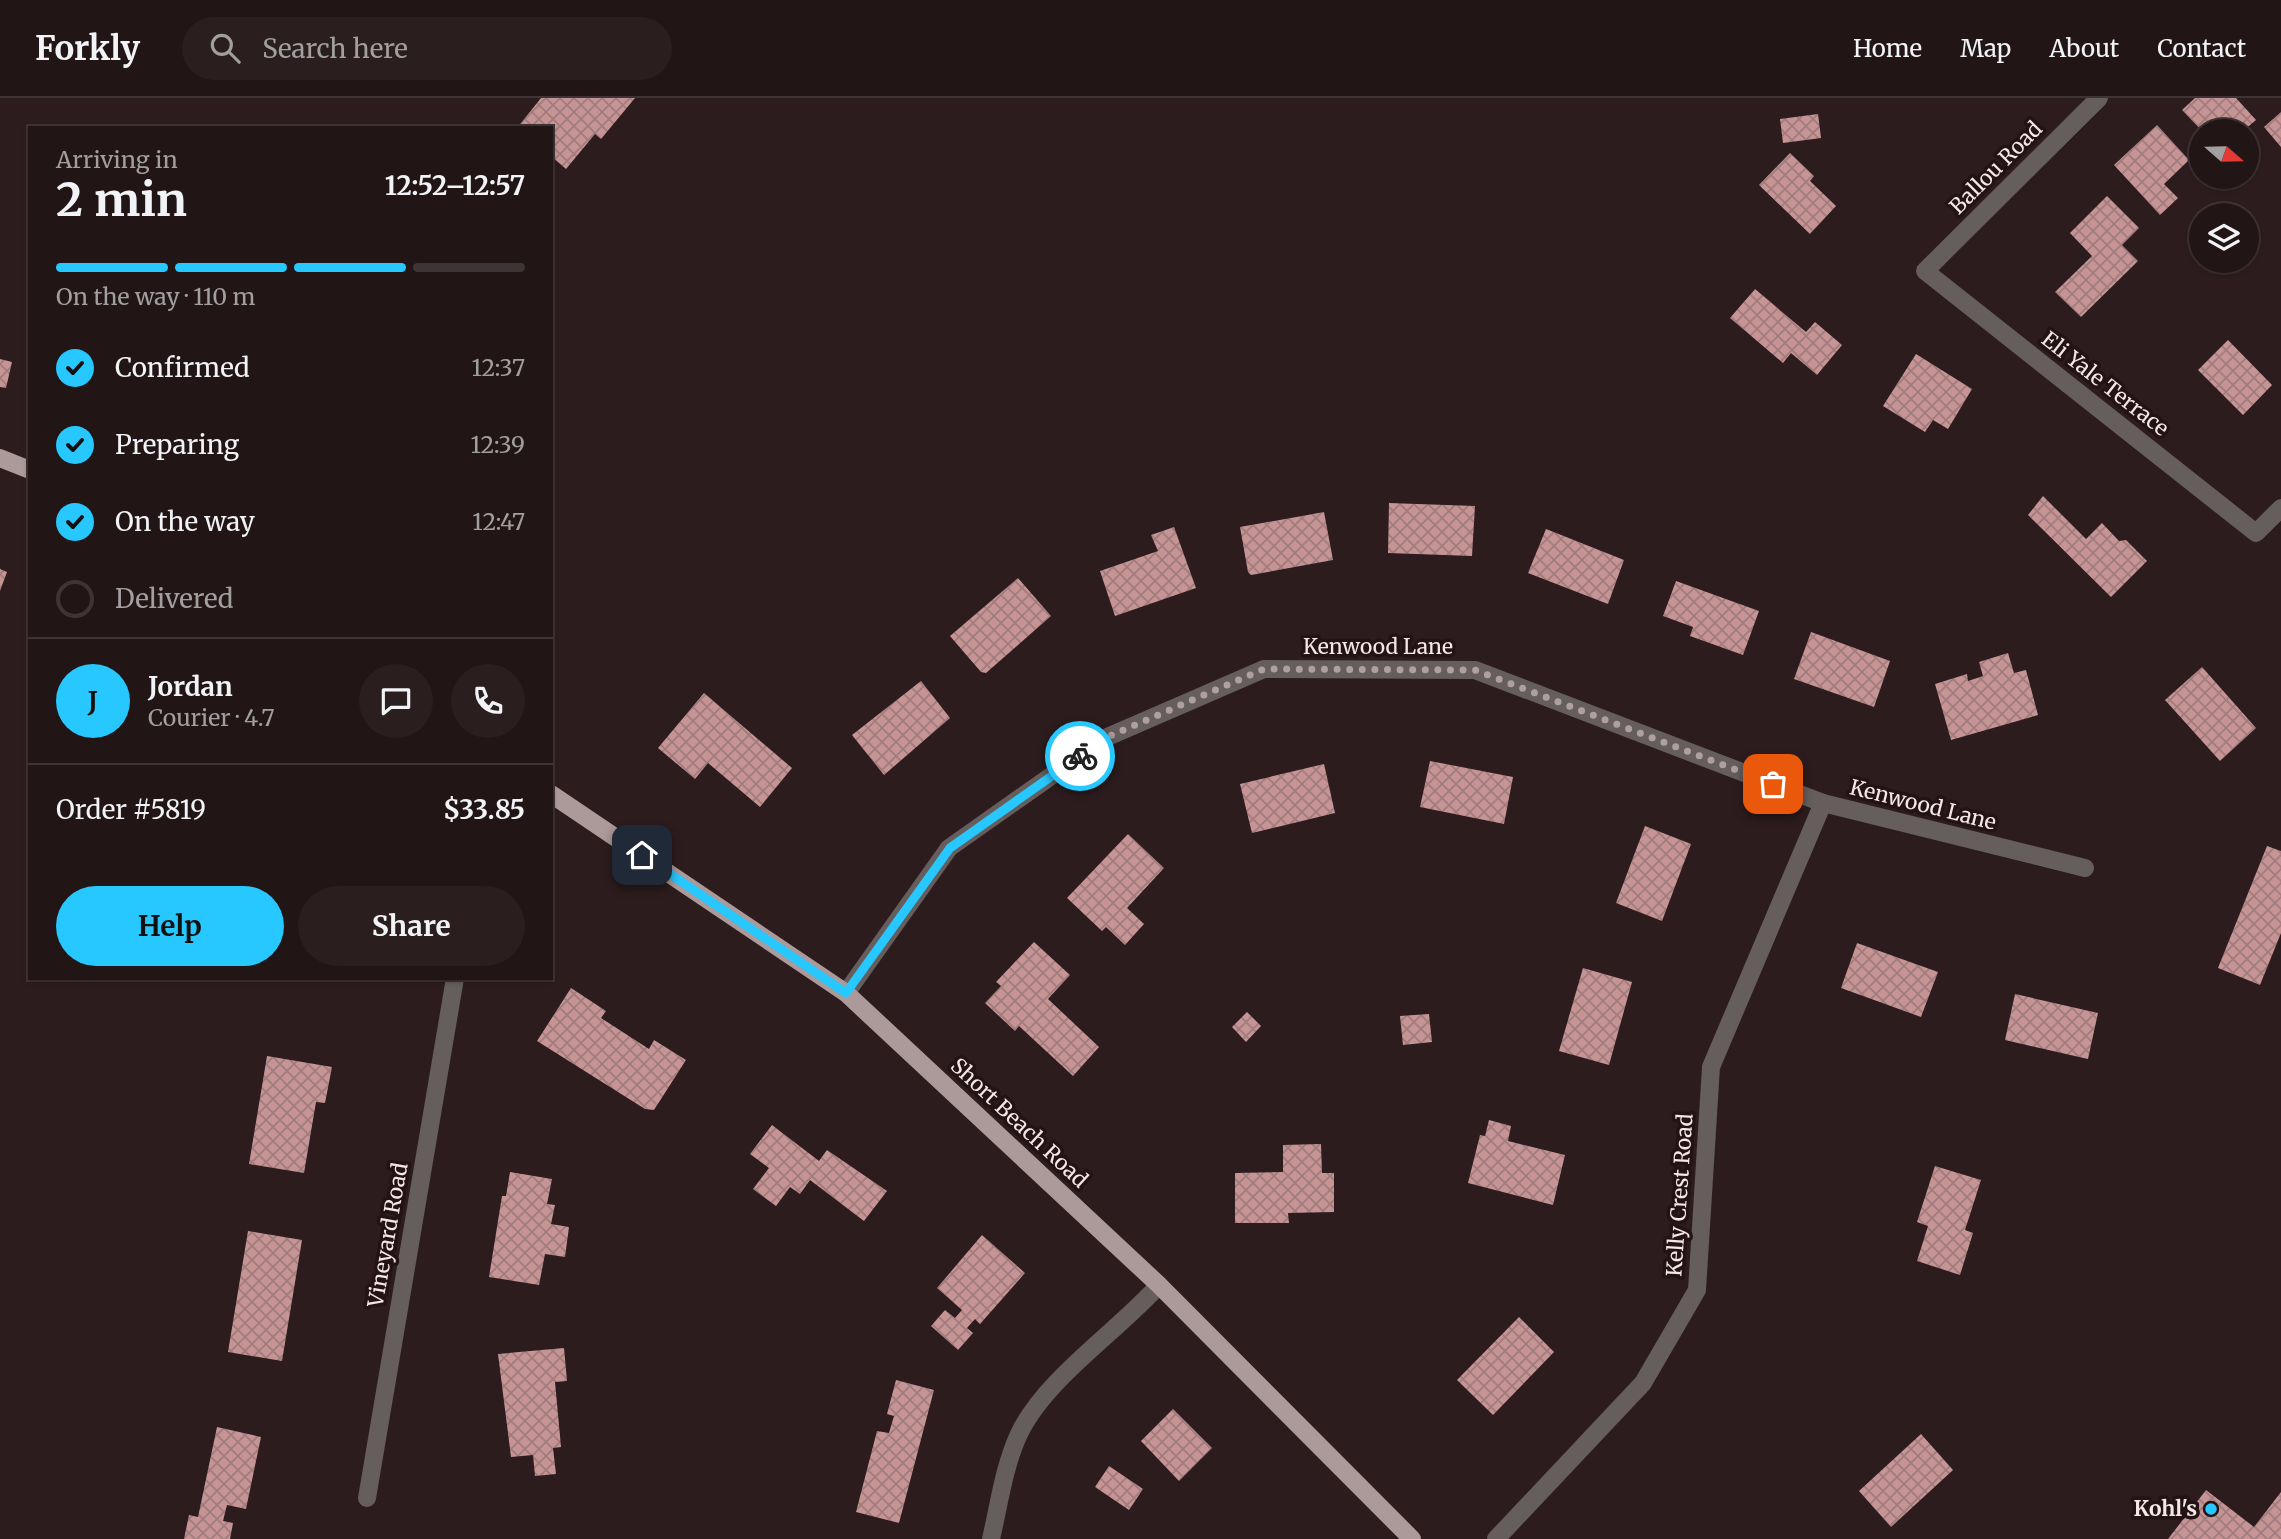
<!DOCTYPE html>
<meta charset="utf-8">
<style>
:root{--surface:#221516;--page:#2a1e1f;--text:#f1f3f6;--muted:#a29fa1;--line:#3f3435;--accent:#27c8ff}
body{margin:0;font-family:Merriweather,serif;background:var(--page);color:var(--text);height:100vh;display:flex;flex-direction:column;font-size:26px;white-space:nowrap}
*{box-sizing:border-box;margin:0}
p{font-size:23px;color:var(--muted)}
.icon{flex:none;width:38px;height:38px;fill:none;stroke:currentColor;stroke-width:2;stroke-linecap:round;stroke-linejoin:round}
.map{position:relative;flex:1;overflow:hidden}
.details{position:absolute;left:28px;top:28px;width:525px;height:854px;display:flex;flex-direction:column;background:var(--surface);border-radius:0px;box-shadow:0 2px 5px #0004,0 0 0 2px var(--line)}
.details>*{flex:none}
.needle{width:46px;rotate:110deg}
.fabs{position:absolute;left:2189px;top:21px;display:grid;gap:14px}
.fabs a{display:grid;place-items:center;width:70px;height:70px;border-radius:50%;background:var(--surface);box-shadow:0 2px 5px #0004,0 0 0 2px var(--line);font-size:35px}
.pin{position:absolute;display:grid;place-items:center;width:60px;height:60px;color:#fff;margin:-30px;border-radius:14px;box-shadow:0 4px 10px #0006}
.courier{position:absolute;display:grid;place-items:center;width:70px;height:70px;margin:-35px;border:5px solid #27c8ff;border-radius:50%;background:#fff;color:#222;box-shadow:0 2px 9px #0007}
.overview em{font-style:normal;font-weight:700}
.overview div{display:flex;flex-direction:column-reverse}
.overview{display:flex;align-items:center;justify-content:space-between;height:119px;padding:0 28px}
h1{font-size:46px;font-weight:700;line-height:52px}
.bar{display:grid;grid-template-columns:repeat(4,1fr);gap:10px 7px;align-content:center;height:84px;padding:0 28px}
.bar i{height:9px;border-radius:5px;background:var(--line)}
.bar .selected{background:var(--accent)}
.bar p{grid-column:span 4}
.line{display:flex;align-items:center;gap:18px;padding:0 28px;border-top:2px solid var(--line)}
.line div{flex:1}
.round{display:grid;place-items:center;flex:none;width:74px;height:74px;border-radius:37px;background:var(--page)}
ol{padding:0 28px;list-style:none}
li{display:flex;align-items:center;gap:21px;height:77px}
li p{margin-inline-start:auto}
li .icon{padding:7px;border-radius:50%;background:var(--accent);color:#111;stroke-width:4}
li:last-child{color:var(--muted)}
li i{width:38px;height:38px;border:4px solid var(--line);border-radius:50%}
.primary-button{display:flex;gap:14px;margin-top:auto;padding:14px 28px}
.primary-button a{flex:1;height:80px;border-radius:42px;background:var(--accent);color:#111;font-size:28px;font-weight:700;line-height:80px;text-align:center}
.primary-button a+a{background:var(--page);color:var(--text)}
header{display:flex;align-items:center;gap:42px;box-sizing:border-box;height:98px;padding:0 35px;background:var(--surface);border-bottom:2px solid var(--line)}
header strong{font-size:33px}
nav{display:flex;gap:38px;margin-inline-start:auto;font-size:24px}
.search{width:490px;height:63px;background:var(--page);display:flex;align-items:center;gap:18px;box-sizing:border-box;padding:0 24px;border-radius:38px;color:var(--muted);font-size:26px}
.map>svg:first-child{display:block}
</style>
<header>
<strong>Forkly</strong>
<div class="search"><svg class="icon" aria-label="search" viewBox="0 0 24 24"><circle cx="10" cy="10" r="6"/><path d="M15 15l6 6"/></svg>Search here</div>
<nav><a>Home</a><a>Map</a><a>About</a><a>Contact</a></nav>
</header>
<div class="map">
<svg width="2281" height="1441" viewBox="0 0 2281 1441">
<defs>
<pattern id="building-cross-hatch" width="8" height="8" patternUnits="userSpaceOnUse" patternTransform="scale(1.75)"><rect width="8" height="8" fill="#c79495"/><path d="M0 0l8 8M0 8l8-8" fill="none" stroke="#a17c7d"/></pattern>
</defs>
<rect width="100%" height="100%" fill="#2d1c1d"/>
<g fill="url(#building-cross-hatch)">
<path d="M 541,0 L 635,0 L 601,41 L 595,36 L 566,71 L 551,58 L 551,30 L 517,30 Z"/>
<path d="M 2195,0 L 2236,0 L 2256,22 L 2243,33 L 2202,33 L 2182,12 Z"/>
<path d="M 2281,14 L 2281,49 L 2264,29 Z"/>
<path d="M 1818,16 L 1821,40 L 1783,45 L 1780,21 Z"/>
<path d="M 2157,27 L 2189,62 L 2164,86 L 2178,100 L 2160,117 L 2114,67 Z"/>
<path d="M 1790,55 L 1814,78 L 1810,83 L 1836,108 L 1810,136 L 1759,87 Z"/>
<path d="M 2107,98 L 2139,130 L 2122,147 L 2138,163 L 2081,219 L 2055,194 L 2092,158 L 2070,135 Z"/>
<path d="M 1755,191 L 1806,234 L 1815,224 L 1842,247 L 1817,277 L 1791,255 L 1783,265 L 1730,220 Z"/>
<path d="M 2228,242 L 2272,287 L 2243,317 L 2198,272 Z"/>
<path d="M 1916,256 L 1972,291 L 1948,331 L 1933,322 L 1925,334 L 1883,308 Z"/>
<path d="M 0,261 L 12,264 L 6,290 L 0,289 Z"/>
<path d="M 2043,398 L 2086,441 L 2102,425 L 2119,443 L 2126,442 L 2147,463 L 2111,499 L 2028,417 Z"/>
<path d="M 1389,405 L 1475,408 L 1472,458 L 1388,455 Z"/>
<path d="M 1324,414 L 1333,462 L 1251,477 L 1248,474 L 1240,429 Z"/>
<path d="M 1174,429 L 1196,490 L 1115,518 L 1100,473 L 1158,453 L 1151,437 Z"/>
<path d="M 1546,431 L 1624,462 L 1608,506 L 1528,475 Z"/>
<path d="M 0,471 L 7,474 L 0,493 Z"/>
<path d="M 1018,480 L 1051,518 L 986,575 L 981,574 L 950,538 Z"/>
<path d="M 1676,483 L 1759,513 L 1743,557 L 1690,538 L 1693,529 L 1663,518 Z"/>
<path d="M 1811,534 L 1890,563 L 1874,609 L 1794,581 Z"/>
<path d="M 2008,555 L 2014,575 L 2026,572 L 2038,617 L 1951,642 L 1935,586 L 1967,576 L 1968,583 L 1983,578 L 1979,564 Z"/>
<path d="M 2202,569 L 2256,630 L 2220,663 L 2165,602 Z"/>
<path d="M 921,583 L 950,620 L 884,677 L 852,637 Z"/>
<path d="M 704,595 L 792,670 L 760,709 L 708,665 L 695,681 L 658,650 Z"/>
<path d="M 1430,663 L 1513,679 L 1504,726 L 1420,709 Z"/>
<path d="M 1324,666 L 1335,715 L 1252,735 L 1240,686 Z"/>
<path d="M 1645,728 L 1691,746 L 1662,823 L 1616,805 Z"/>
<path d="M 1128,736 L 1164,770 L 1127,810 L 1144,826 L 1125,847 L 1106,829 L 1102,833 L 1067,800 Z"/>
<path d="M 2267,748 L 2281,753 L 2281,835 L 2260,887 L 2218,870 Z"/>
<path d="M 1034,844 L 1070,877 L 1048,901 L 1099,949 L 1073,978 L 1019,928 L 1015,933 L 985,905 L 1001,888 L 996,884 Z"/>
<path d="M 1857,845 L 1938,874 L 1921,919 L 1841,890 Z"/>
<path d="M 1583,870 L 1632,884 L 1609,967 L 1559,953 Z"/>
<path d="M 571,890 L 606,913 L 601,920 L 649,951 L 654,942 L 686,962 L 654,1012 L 645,1011 L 537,943 Z"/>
<path d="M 2015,896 L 2098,915 L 2088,961 L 2005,942 Z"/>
<path d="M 1247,914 L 1261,928 L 1246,944 L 1232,929 Z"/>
<path d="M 1429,916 L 1432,944 L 1403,947 L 1400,918 Z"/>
<path d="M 267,958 L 332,969 L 325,1005 L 316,1004 L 304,1075 L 249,1066 Z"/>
<path d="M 1489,1022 L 1511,1028 L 1508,1043 L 1565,1057 L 1553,1107 L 1468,1085 L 1480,1037 L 1485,1038 Z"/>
<path d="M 772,1027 L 819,1063 L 827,1052 L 887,1093 L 864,1123 L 810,1082 L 800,1096 L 790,1089 L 776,1108 L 753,1091 L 769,1070 L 750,1056 Z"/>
<path d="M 1321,1046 L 1322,1075 L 1334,1075 L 1334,1114 L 1288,1115 L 1289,1125 L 1235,1125 L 1235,1075 L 1283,1074 L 1283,1047 Z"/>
<path d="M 1935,1068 L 1981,1082 L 1965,1132 L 1973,1135 L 1960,1177 L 1917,1163 L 1928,1128 L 1917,1124 Z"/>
<path d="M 510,1074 L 552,1081 L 547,1106 L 555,1107 L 551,1126 L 569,1129 L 565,1159 L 545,1156 L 539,1187 L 489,1179 L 502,1098 L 506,1098 Z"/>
<path d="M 248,1133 L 302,1142 L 282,1263 L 228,1254 Z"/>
<path d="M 982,1137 L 1025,1175 L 980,1226 L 975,1221 L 967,1230 L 973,1235 L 958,1252 L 931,1228 L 945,1212 L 955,1220 L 962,1212 L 937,1190 Z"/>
<path d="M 1519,1219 L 1554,1254 L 1493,1317 L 1457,1282 Z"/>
<path d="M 564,1250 L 567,1283 L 555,1284 L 561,1349 L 553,1350 L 556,1376 L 535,1378 L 533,1357 L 511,1359 L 498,1256 Z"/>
<path d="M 896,1282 L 934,1292 L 899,1425 L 856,1414 L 877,1333 L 889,1335 L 894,1318 L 887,1316 Z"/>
<path d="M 1173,1311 L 1212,1350 L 1179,1383 L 1141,1343 Z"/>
<path d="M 217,1329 L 261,1339 L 246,1411 L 227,1407 L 223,1423 L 233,1425 L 230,1441 L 184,1441 L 189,1417 L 198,1419 Z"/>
<path d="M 1921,1336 L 1953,1372 L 1891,1429 L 1859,1393 Z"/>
<path d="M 1109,1368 L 1143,1391 L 1129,1412 L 1095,1389 Z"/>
<path d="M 2206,1392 L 2254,1429 L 2281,1394 L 2281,1441 L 2168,1441 Z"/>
</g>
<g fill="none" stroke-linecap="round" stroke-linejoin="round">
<g stroke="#665d5d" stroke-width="18">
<path d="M 2099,0 L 1925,173 L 2256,435 L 2281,410"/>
<path d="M 846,895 L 949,750 L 1105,640 L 1264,571 L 1475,572 L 1823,705 L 2085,770"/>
<path d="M 367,1400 L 455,880"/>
<path d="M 991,1441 C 999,1407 1004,1368 1019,1336 C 1045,1281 1117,1234 1159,1187"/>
<path d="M 1496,1441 L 1643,1285 L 1697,1192 L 1711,969 L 1823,705"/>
</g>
<g stroke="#ac9999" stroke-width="18">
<path d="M 0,360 L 30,372"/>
<path d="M 551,696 L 846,895 L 1159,1187 L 1412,1441"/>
</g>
</g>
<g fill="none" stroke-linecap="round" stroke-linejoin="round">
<path stroke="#aea0a0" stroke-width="7" stroke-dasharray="0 12.6" d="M 1080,658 L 1105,640 L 1264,571 L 1475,572 L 1773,686"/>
<path stroke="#27c8ff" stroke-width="9" d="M 642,757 L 846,895 L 950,750 L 1080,658"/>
</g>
<circle fill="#27c8ff" stroke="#231314" stroke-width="2.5" cx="2211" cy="1411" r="7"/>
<g text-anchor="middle" stroke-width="7" stroke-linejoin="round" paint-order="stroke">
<g font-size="21" fill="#f4e7e7" stroke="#231314">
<text transform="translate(1996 70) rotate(-45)" y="7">Ballou Road</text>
<text transform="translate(2105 286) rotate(38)" y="7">Eli Yale Terrace</text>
<text x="1378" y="556">Kenwood Lane</text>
<text transform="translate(1923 707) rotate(14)" y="7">Kenwood Lane</text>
<text transform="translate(1019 1025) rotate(43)" y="7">Short Beach Road</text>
<text transform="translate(1680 1097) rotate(-86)" y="7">Kelly Crest Road</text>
<text transform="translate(388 1137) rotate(-80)" y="7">Vineyard Road</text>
</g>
<g font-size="21" font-weight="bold" fill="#f4e7e7" stroke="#231314" text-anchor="end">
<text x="2197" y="1418">Kohl's</text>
</g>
</g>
</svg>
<div class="fabs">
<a><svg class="needle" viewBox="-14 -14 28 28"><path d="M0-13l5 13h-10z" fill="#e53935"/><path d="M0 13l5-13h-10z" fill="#a29fa1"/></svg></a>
<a><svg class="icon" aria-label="layers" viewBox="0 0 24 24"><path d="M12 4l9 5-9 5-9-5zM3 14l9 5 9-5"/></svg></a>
</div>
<div class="pin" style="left:1773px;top:686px;background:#ea580c"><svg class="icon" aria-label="bag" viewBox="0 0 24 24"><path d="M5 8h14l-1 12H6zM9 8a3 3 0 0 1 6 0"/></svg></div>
<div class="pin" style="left:642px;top:757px;background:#1f2937"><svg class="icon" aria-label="home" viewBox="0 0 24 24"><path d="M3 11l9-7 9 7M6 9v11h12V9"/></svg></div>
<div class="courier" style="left:1080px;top:658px"><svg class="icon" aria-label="bike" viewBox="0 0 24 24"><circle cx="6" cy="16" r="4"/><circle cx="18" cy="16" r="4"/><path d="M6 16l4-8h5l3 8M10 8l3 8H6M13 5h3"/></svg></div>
<section class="details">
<div class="overview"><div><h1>2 min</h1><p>Arriving in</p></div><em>12:52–12:57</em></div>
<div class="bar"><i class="selected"></i><i class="selected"></i><i class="selected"></i><i></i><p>On the way · 110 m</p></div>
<ol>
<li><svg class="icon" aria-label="check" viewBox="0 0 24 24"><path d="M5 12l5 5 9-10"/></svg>Confirmed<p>12:37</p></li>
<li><svg class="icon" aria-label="check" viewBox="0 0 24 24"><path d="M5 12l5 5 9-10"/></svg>Preparing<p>12:39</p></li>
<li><svg class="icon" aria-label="check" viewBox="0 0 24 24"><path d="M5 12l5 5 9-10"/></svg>On the way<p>12:47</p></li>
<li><i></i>Delivered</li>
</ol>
<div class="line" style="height:126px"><b class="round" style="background:var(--accent);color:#111">J</b><div><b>Jordan</b><p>Courier · 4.7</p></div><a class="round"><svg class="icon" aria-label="chat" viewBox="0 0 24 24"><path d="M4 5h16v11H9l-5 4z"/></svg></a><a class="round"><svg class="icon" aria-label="phone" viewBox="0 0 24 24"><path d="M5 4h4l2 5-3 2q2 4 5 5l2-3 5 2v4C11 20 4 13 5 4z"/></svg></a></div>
<div class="line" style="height:91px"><div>Order #5819</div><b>$33.85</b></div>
<div class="primary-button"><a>Help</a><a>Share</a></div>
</section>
</div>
